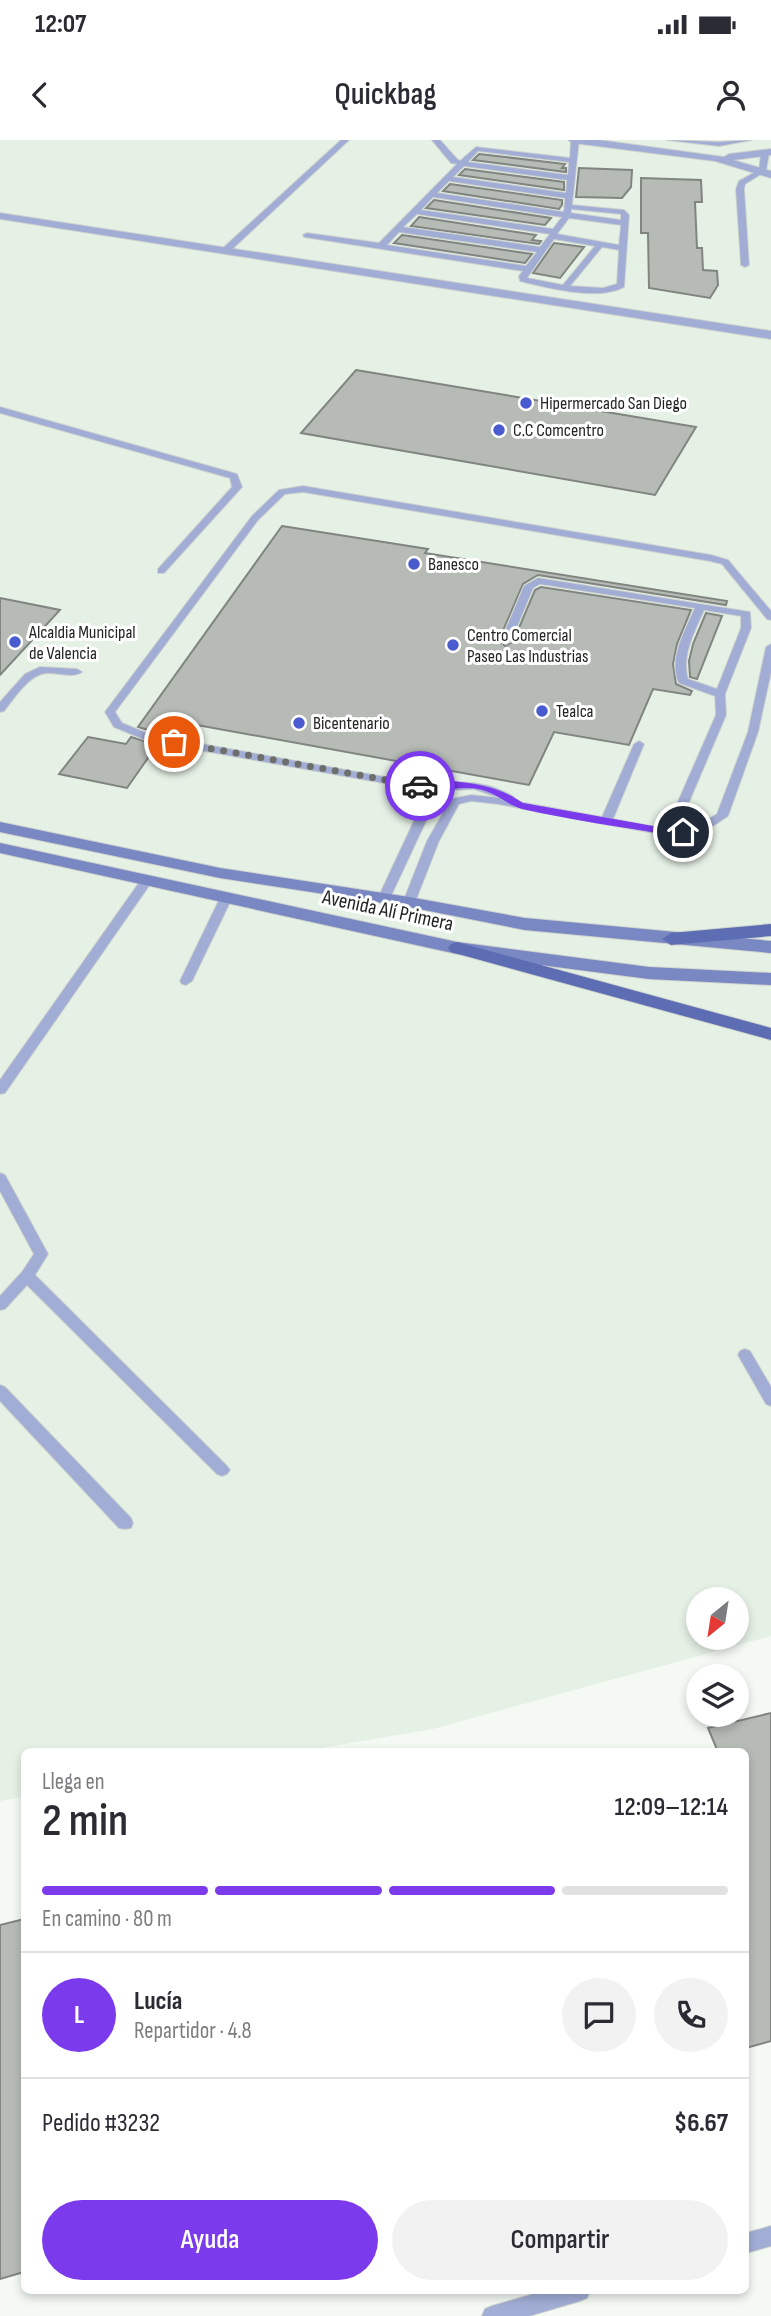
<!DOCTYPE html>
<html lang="es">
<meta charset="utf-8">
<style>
:root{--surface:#fff;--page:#f2f2f3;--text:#2b2b33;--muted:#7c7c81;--line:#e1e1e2;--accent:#7c3aed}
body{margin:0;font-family:"Sofia Sans Condensed",sans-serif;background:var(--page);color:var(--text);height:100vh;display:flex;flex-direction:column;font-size:26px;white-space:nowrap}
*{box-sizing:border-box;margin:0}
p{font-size:23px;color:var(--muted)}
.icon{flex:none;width:38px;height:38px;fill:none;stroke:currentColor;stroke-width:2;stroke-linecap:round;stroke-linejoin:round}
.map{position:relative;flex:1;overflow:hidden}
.drawer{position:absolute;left:21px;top:1608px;width:728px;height:546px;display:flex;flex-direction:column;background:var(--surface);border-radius:10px;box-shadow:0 4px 10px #0003}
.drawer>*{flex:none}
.needle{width:46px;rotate:210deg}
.buttons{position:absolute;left:686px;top:1447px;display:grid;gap:14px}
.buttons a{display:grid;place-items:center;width:63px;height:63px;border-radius:50%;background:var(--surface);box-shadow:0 4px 10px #0003;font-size:35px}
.pin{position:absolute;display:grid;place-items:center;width:60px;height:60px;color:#fff;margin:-30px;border:4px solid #fff;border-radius:50%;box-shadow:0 2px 7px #0007}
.courier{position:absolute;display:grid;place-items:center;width:70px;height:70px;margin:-35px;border:5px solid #7c3aed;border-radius:50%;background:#fff;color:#222;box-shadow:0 2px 9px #0007}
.summary em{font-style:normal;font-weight:600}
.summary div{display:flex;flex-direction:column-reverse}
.summary{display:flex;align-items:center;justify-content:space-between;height:119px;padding:0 21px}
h1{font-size:46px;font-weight:600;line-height:52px}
.bar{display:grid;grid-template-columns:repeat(4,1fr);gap:10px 7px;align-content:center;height:84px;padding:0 21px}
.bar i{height:9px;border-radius:5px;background:var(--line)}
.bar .active{background:var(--accent)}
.bar p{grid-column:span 4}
.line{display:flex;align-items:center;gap:18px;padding:0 21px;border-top:2px solid var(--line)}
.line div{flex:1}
.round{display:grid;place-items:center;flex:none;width:74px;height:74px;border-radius:37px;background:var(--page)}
.cta{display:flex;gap:14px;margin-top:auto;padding:14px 21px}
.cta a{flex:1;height:80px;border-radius:42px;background:var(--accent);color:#fff;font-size:28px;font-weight:600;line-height:80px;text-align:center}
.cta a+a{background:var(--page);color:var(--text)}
.status{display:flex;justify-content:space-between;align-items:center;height:49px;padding:0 35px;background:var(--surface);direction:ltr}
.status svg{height:19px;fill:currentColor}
header{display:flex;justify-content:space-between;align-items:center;height:91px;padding:0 21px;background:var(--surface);font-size:32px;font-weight:600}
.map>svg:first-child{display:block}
</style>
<div class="status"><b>12:07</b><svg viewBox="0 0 49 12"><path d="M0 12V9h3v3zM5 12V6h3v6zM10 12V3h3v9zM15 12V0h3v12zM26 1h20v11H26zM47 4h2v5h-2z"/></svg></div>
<header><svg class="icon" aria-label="back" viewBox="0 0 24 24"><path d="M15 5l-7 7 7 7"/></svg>Quickbag<svg class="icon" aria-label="person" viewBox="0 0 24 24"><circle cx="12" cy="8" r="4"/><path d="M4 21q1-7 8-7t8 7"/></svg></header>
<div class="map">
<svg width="771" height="2176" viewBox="0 0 771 2176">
<rect width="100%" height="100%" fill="#f4f9f4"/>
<path fill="#e6f1e6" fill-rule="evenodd" d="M 0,0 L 771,0 L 771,1496 L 433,1589 L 297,1612 L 24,1612 L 24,1657 L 0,1661 ZM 698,1460 L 737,1460 L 737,1498 L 698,1498 Z"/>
<g fill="#b6bbb6" stroke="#808580" stroke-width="2">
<path d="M 479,14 L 565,24 L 562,28 L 566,28 L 566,32 L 473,20 Z"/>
<path d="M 579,28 L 632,30 L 631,47 L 622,58 L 576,57 Z"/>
<path d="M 465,29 L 564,42 L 564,50 L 459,35 Z"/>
<path d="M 641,38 L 701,40 L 702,62 L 695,62 L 697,108 L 702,108 L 703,130 L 717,131 L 718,145 L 710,158 L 649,148 L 648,93 L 641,93 Z"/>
<path d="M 450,44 L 562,60 L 562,65 L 559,69 L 443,51 Z"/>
<path d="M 434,60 L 551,78 L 545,85 L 426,68 Z"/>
<path d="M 419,77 L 536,95 L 532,100 L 541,101 L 539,104 L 411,86 Z"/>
<path d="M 402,95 L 532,114 L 525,123 L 394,103 Z"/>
<path d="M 554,103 L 584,107 L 560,138 L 533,133 Z"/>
<path d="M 356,230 L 696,287 L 655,355 L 301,293 Z"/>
<path d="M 282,386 L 428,409 L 425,413 L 727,461 L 726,465 L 538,435 L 523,444 L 499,500 L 505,506 L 513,502 L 535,450 L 541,447 L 691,470 L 677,504 L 673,524 L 676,544 L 692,551 L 690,555 L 653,549 L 629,605 L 554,592 L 529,645 L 175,581 L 165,595 L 138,587 Z"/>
<path d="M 0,458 L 60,470 L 0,535 Z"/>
<path d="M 706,473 L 722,476 L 697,539 L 690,537 L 689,521 L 693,504 Z"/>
<path d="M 88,597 L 126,604 L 131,597 L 157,605 L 127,648 L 59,634 Z"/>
<path d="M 771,1573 L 771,1901 L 746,1908 L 746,1612 L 718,1612 L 708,1588 Z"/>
<path d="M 24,1779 L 24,2132 L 0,2139 L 0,1785 Z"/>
</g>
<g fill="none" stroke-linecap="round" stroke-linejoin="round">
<defs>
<g id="service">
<path d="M 341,0 L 349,0 L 228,113 L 222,113 L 222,109 Z"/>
<path d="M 432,0 L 440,0 L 457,19 L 460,21 L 476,7 L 570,18 L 571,0 L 579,0 L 572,65 L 624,70 L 629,75 L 624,147 C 598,161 548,148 520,141 L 519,136 L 523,131 L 304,97 L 303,95 L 307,93 L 379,103 L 457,24 L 451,23 ZM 478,11 L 569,22 L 568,35 L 468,22 ZM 464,26 L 567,40 L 566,53 L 453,37 ZM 449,41 L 565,58 L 564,72 L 437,53 ZM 433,57 L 562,77 L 553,89 L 421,70 ZM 571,69 L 621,74 L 621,80 L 571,73 ZM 417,74 L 550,94 L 540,107 L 403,87 ZM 569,78 L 621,85 L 619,105 L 557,94 ZM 399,92 L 537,112 L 526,126 L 387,105 ZM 554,99 L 595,106 L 563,145 L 527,138 ZM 602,107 L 619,110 L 617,144 L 603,148 L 570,146 Z"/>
<path d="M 667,0 L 719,2 L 752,0 L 719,6 Z"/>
<path d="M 765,11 L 769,13 L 766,31 L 745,44 L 744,49 L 749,125 L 745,127 L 741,125 L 736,49 L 739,41 L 759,30 L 761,13 Z"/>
<path d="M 0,267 L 237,334 L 242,347 L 164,433 L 158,433 L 158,429 L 232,347 L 230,338 L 0,273 Z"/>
<path d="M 303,346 L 711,415 L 728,420 L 771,471 L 771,480 L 767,479 L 722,424 L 710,421 L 303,352 L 285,354 L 258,380 L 115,572 L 122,583 L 151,595 L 435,646 C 463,639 489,642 514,657 L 514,661 L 602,677 L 634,604 L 639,601 L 644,604 L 613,679 L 666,689 L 716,575 L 715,556 L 679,543 C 668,519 685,491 695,468 L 540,444 L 533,448 L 511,501 L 506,504 L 501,501 L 524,446 L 538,438 L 750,472 L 751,488 L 725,554 L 726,575 L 678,688 L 702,683 L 717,674 L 748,592 L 766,507 L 771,504 L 771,532 L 758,592 L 728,676 L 710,688 L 670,696 L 498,664 L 471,661 L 459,664 L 439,701 L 415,762 L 409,766 L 403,762 L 427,701 L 451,659 L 471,655 L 500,658 L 474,649 L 440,651 L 390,758 L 384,762 L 378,758 L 428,651 L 148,601 L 114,587 L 105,572 L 252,376 L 279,350 ZM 704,470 L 741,476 L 741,488 L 717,549 L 688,539 C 681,515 695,491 704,470 Z"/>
<path d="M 40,527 L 77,529 L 82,532 C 70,540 52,529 39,535 C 25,541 13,560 4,571 L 0,572 L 0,562 L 25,534 Z"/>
<path d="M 147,736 L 153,740 L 5,953 L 0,954 L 0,940 L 143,737 Z"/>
<path d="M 226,754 L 232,758 L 192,841 L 186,845 L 182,844 L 180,841 L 220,758 Z"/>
<path d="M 0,1033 L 5,1035 L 48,1114 L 35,1135 L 227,1326 L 230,1330 L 227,1334 L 222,1336 L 217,1334 L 27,1145 L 5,1169 L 0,1170 L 0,1156 L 22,1132 L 34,1114 L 0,1051 Z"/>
<path d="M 745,1209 L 750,1211 L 771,1247 L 771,1266 L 766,1264 L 738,1215 L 740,1211 Z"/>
<path d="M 0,1245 L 5,1247 L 131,1378 L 133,1383 L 131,1388 L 125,1389 L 119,1388 L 0,1261 Z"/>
<path d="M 771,2086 L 771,2106 L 746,2113 L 746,2093 Z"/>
<path d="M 544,2151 L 590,2151 L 587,2158 L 580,2161 L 529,2176 L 482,2176 L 485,2169 L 492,2166 Z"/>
</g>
<g id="minor">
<path d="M 568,0 L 599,0 L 724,17 L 729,14 L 771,9 L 771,15 L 733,20 L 771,31 L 771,38 L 715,21 L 573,3 Z"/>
<path d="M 0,73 L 771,191 L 771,199 L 0,79 Z"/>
</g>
<g id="secondary">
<path d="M 0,682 L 220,728 L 409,757 L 525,778 L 771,801 L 771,813 L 525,790 L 409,767 L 220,738 L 0,692 Z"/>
<path d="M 0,703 L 457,802 L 649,827 L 771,833 L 771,845 L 649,839 L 457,814 L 0,713 Z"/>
</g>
<g id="primary">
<path d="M 771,784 L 771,796 L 671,805 L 662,799 L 671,793 Z"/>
<path d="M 457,802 L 771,888 L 771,900 L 451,812 L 448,808 L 451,804 Z"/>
</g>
</defs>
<use href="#service" stroke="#ced3ce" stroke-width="2"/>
<use href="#minor" stroke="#ced3ce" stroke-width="2"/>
<use href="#secondary" stroke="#ced3ce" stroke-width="2"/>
<use href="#primary" stroke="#ced3ce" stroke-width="2"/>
<use href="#service" fill="#a2add5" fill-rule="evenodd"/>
<use href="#minor" fill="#a2add5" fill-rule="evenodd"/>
<use href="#secondary" fill="#7988c2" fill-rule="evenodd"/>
<use href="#primary" fill="#5d6db3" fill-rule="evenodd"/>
</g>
<path fill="#7c3aed" d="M 453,641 C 480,644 501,648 523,663 L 687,692 L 670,695 C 621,687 571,680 522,669 C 507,665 496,652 478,649 C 457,645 431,656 416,646 L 420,644 L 435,646 Z"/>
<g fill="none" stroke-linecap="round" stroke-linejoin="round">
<path stroke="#6c6f6c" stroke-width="7" stroke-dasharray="0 12.6" d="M 174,602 L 420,646"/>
</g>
<g fill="#4a5bd0" stroke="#fff" stroke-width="2.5">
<circle cx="526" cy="263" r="7"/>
<circle cx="499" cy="290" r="7"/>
<circle cx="414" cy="424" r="7"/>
<circle cx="15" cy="502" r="7"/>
<circle cx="453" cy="505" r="7"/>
<circle cx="542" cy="571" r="7"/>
<circle cx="299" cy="583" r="7"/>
</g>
<g text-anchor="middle" stroke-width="6" stroke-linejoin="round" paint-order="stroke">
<g font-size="18" fill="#232523" stroke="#fff" text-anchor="start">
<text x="540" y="269">Hipermercado San Diego</text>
<text x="513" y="296">C.C Comcentro</text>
<text x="428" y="430">Banesco</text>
<text x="29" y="498">Alcaldia Municipal<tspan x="29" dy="21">de Valencia</tspan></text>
<text x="467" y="501">Centro Comercial<tspan x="467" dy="21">Paseo Las Industrias</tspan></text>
<text x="556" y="577">Tealca</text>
<text x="313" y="589">Bicentenario</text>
</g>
<g font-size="21" fill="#232523" stroke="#fff">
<text transform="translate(388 770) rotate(12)" y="7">Avenida Alí Primera</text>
</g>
</g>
</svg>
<div class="buttons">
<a><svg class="needle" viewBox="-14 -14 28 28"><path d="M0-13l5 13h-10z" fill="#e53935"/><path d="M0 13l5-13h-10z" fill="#7c7c81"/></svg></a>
<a><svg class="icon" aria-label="layers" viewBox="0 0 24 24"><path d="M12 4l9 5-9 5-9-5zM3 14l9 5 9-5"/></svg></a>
</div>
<div class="pin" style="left:174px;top:602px;background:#ea580c"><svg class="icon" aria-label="bag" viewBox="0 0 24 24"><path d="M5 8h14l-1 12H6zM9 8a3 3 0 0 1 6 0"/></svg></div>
<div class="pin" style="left:683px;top:692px;background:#1f2937"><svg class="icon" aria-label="home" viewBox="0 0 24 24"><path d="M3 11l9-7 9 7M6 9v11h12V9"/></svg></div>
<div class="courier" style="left:420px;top:646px"><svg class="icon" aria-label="car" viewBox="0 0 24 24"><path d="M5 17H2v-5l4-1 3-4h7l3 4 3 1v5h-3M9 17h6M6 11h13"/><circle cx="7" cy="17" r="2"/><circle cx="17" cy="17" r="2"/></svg></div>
<section class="drawer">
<div class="summary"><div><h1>2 min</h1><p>Llega en</p></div><em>12:09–12:14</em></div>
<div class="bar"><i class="active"></i><i class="active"></i><i class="active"></i><i></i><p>En camino · 80 m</p></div>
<div class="line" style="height:126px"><b class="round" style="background:var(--accent);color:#fff">L</b><div><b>Lucía</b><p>Repartidor · 4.8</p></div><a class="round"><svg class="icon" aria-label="chat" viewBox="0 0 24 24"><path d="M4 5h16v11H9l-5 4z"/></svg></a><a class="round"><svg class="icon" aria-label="phone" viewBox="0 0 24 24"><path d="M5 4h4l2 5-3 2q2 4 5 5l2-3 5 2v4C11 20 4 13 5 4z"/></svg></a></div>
<div class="line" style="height:91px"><div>Pedido #3232</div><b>$6.67</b></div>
<div class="cta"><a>Ayuda</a><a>Compartir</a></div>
</section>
</div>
